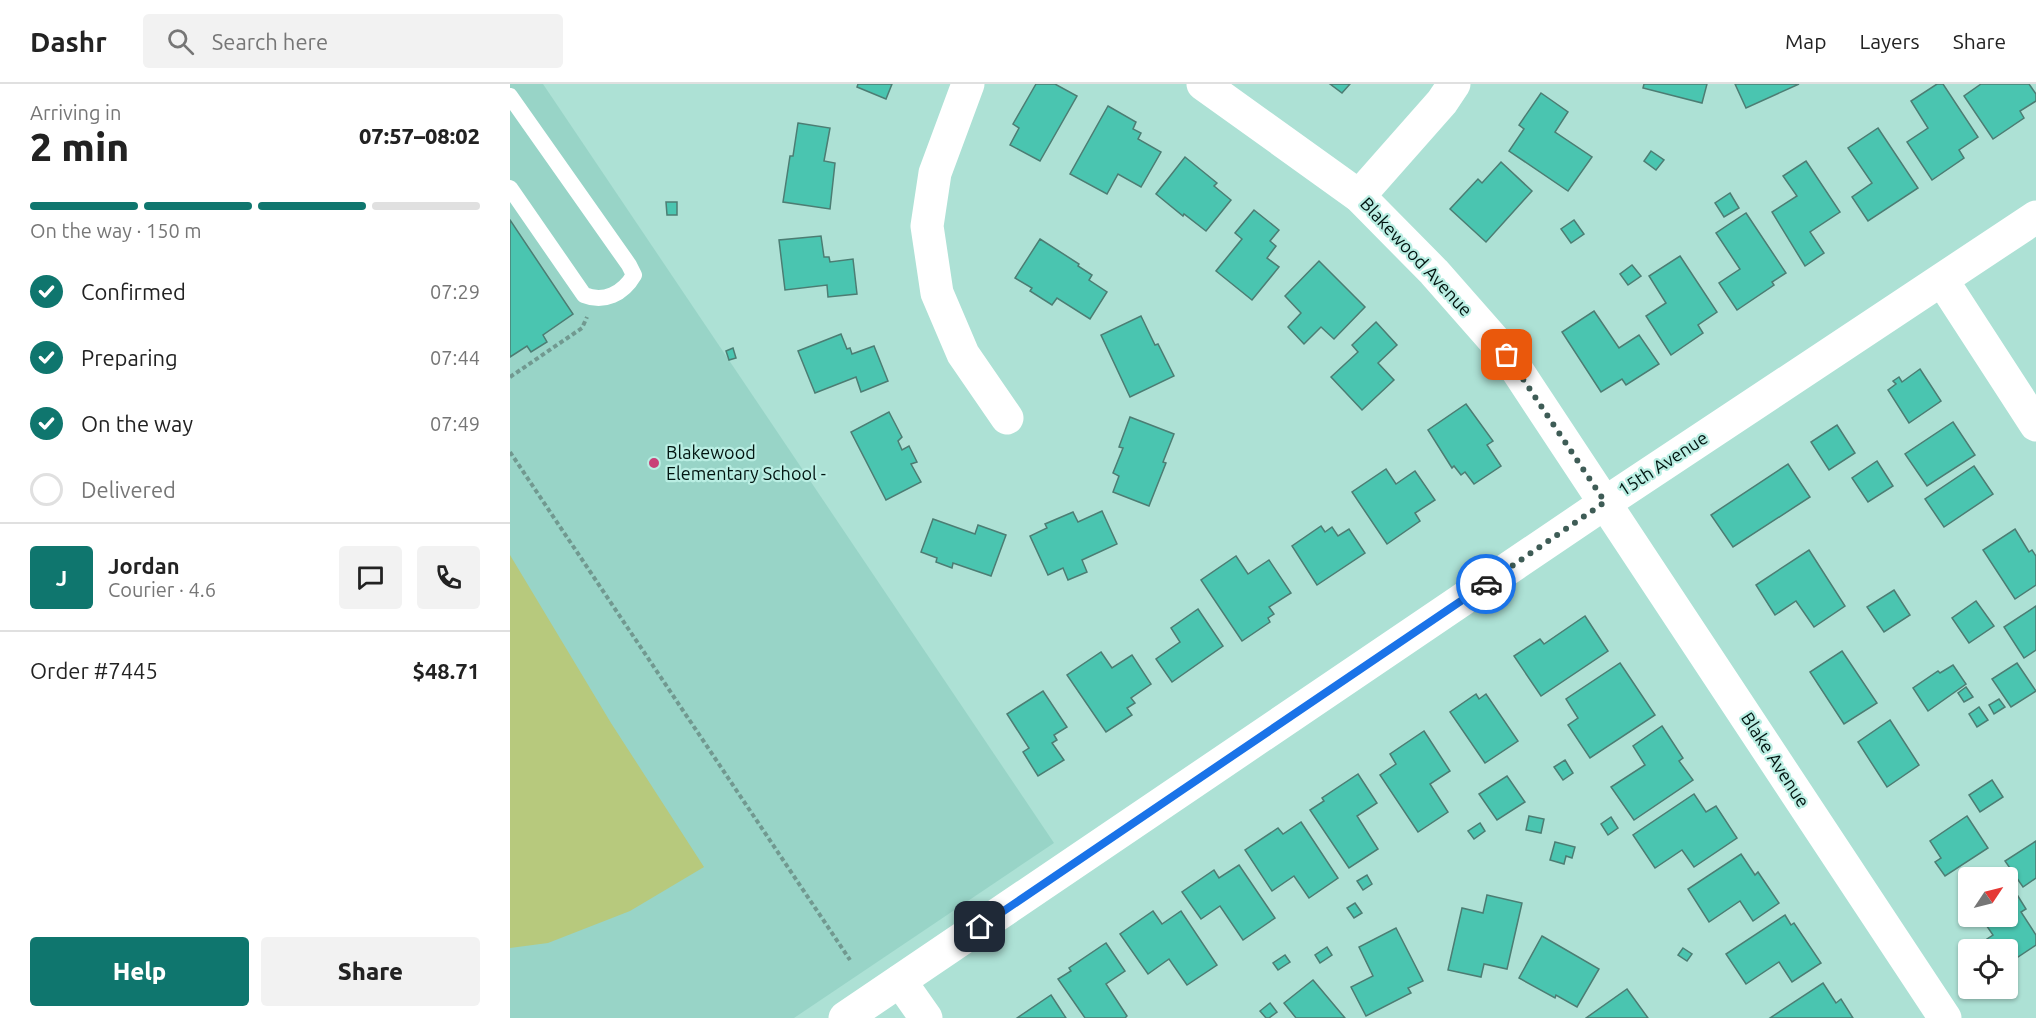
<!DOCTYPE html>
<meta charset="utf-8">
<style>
:root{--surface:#fff;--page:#f2f2f2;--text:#222;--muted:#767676;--line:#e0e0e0;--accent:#0f766e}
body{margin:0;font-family:Ubuntu,sans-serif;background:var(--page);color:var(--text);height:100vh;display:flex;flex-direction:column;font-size:22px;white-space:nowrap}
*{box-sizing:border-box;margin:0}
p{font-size:20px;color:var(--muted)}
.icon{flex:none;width:33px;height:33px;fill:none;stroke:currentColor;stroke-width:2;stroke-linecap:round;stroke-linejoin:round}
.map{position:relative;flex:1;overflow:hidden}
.side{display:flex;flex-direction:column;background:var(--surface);width:510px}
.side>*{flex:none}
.needle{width:39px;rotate:55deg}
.controls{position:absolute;left:1448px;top:783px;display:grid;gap:12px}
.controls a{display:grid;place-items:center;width:60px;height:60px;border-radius:6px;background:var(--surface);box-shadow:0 2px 4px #0004;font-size:30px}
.pin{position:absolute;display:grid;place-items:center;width:51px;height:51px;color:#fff;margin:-26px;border-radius:12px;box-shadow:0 3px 9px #0006}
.courier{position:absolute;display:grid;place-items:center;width:60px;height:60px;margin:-30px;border:4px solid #1a73e8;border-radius:50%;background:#fff;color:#222;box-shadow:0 2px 8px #0007}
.head em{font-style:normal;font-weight:800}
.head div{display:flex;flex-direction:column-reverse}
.head{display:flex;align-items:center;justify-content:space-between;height:102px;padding:0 30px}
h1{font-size:39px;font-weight:800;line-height:45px}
.bar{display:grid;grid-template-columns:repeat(4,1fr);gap:9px 6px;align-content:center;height:72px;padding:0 30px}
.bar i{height:8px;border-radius:4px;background:var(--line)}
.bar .selected{background:var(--accent)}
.bar p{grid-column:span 4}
.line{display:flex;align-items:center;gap:15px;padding:0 30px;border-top:2px solid var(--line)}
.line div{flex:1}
.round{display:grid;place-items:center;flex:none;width:63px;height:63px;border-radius:6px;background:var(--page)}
ol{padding:0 30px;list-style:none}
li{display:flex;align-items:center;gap:18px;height:66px}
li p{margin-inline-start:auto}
li .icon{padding:6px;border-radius:50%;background:var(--accent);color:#fff;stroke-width:4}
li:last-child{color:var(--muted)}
li i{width:33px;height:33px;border:3px solid var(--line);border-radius:50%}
.button{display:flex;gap:12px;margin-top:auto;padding:12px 30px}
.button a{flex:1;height:69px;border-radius:6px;background:var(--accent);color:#fff;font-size:24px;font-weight:800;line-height:69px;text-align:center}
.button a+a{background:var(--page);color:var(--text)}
header{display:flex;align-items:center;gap:36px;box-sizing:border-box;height:84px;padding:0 30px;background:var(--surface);border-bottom:2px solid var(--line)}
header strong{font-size:28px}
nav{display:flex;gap:33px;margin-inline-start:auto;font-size:21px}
.search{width:420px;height:54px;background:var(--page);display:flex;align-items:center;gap:15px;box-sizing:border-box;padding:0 21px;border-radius:6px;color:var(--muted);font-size:22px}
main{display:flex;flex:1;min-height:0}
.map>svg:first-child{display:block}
</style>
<header>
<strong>Dashr</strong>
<div class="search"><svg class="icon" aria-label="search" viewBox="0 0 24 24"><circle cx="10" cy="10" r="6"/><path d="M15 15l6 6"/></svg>Search here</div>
<nav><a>Map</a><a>Layers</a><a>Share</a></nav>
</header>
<main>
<section class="side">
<div class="head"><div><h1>2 min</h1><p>Arriving in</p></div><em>07:57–08:02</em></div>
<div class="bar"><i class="selected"></i><i class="selected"></i><i class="selected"></i><i></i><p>On the way · 150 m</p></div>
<ol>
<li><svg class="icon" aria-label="check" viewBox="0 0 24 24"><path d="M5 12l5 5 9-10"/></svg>Confirmed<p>07:29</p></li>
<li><svg class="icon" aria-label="check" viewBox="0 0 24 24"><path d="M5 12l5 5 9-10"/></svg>Preparing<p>07:44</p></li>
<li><svg class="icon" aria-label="check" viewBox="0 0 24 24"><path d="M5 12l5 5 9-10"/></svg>On the way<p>07:49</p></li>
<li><i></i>Delivered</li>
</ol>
<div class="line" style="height:108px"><b class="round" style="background:var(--accent);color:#fff">J</b><div><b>Jordan</b><p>Courier · 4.6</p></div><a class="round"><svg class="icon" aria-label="chat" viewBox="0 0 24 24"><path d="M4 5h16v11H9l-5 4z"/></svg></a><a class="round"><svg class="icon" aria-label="phone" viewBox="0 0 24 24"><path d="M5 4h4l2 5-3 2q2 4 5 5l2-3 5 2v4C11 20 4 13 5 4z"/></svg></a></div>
<div class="line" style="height:78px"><div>Order #7445</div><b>$48.71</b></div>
<div class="button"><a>Help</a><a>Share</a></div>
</section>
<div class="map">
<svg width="1526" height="934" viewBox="0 0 1526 934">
<rect width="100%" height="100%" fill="#ade1d5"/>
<path fill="#98d4c7" d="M 0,0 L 33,0 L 544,759 L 284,934 L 0,934 Z"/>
<path fill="#b7c97d" d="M 0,471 L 101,639 L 194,783 L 120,827 L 38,859 L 0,864 Z"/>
<g fill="#4ac5b0" stroke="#4c7d73" stroke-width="1.5">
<path d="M 348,0 L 382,0 L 376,15 L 347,3 Z"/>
<path d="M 526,0 L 545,0 L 567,12 L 530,77 L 500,61 L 509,44 L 503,40 Z"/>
<path d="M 820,0 L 840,0 L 832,9 Z"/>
<path d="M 1134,0 L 1197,0 L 1192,19 L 1133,4 Z"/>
<path d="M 1225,0 L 1289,0 L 1236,24 Z"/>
<path d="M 1427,0 L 1433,0 L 1468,53 L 1449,66 L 1454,74 L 1422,96 L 1397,58 L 1418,44 L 1401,17 Z"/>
<path d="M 1471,0 L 1519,0 L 1526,10 L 1526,17 L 1510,27 L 1514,34 L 1483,55 L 1454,12 Z"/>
<path d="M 1031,9 L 1058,28 L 1045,48 L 1082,73 L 1058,107 L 999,67 L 1014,45 L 1009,41 Z"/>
<path d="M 598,22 L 626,38 L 623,45 L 631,49 L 628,55 L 651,68 L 631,103 L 608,90 L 597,110 L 560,90 Z"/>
<path d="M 288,39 L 320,44 L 314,77 L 325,79 L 320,125 L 273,118 L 280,72 L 283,72 Z"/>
<path d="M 1368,44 L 1408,104 L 1358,137 L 1342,113 L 1362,99 L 1338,64 Z"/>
<path d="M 1141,67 L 1154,76 L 1146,86 L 1134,77 Z"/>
<path d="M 675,73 L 707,99 L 704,102 L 721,116 L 696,147 L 674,130 L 673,132 L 646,110 Z"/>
<path d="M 1296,77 L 1330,128 L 1300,148 L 1314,169 L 1295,182 L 1262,128 L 1287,112 L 1273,92 Z"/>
<path d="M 991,78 L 1022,107 L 976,158 L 940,125 L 968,95 L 972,99 Z"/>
<path d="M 1220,109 L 1229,124 L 1214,133 L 1205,119 Z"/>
<path d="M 156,118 L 167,118 L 167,131 L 157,131 Z"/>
<path d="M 744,126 L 769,146 L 760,157 L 766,162 L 757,174 L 769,183 L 742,216 L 706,187 L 732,155 L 725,149 Z"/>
<path d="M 1236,129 L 1276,189 L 1262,198 L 1264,201 L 1227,226 L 1209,199 L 1230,185 L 1206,149 Z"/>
<path d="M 0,136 L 63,230 L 33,251 L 37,258 L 21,268 L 17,262 L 0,273 Z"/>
<path d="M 1064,136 L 1074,150 L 1061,159 L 1051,145 Z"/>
<path d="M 311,152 L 314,173 L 319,173 L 320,178 L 343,175 L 347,210 L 318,213 L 317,201 L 275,206 L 269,156 Z"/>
<path d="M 530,155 L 569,180 L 568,182 L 582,191 L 579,196 L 597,208 L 580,235 L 547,214 L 542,221 L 520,207 L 522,204 L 505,194 Z"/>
<path d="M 1170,172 L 1207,228 L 1188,241 L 1193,249 L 1161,271 L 1136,232 L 1156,219 L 1139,192 Z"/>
<path d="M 809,177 L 855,223 L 824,255 L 811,243 L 794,260 L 778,243 L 791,229 L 775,212 Z"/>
<path d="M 1122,181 L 1131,192 L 1118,201 L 1110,190 Z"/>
<path d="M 1084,227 L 1109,264 L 1129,251 L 1149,280 L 1116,301 L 1112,295 L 1091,308 L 1052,248 Z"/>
<path d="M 631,232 L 645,261 L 648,260 L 664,292 L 620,313 L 591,251 Z"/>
<path d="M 866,238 L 887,261 L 868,279 L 884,296 L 852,326 L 821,293 L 848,268 L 842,261 Z"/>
<path d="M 331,250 L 337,265 L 340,264 L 342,270 L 364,262 L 378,297 L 351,308 L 346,293 L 305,309 L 288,267 Z"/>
<path d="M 223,264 L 226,274 L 219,276 L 216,267 Z"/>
<path d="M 1410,285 L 1431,317 L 1399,339 L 1378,306 L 1386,300 L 1383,297 L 1389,293 L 1392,298 Z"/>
<path d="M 956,320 L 983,357 L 977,361 L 991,382 L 964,400 L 955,388 L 951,391 L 944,382 L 942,384 L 918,346 Z"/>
<path d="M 379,328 L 392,353 L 388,357 L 392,366 L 399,362 L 407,378 L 401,380 L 411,398 L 376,416 L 341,348 Z"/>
<path d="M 620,333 L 664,350 L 653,378 L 656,379 L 639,422 L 603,408 L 609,392 L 603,389 L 613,364 L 609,363 Z"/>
<path d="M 1443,338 L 1465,371 L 1417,402 L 1395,370 Z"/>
<path d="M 1327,341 L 1345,369 L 1319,386 L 1301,358 Z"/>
<path d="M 1367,377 L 1383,402 L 1358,418 L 1342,394 Z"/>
<path d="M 1278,380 L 1300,413 L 1223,463 L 1201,431 Z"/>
<path d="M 1464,382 L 1483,410 L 1434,443 L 1415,415 Z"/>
<path d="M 876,385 L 886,400 L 905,387 L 925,416 L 905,429 L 910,437 L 877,460 L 842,408 Z"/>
<path d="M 592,427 L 607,460 L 572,476 L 577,488 L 558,496 L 553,484 L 538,491 L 520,452 L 537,444 L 535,440 L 563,428 L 568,438 Z"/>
<path d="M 423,435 L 465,450 L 468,441 L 496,451 L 481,492 L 443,479 L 442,484 L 426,478 L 427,474 L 411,468 Z"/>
<path d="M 811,442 L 815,448 L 822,443 L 828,452 L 839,445 L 855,469 L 807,501 L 782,462 Z"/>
<path d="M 1505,445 L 1519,468 L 1522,466 L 1526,472 L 1526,501 L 1505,515 L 1473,466 Z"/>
<path d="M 1299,466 L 1335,522 L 1304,543 L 1286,517 L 1265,531 L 1246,501 Z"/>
<path d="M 726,472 L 738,490 L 759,476 L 781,509 L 759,523 L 764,530 L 758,534 L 760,538 L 732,557 L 691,496 Z"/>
<path d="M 1384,506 L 1400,531 L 1374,548 L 1357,523 Z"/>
<path d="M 1466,517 L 1484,542 L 1459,559 L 1442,534 Z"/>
<path d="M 1526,522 L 1526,566 L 1514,574 L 1494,543 Z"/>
<path d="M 688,525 L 713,562 L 662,598 L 646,575 L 670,558 L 661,544 Z"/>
<path d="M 1075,532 L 1098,567 L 1031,612 L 1004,572 L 1030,555 L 1034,560 Z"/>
<path d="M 1332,567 L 1367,619 L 1334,640 L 1300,588 Z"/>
<path d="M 591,568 L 602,584 L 622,571 L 641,600 L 621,614 L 625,619 L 617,624 L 622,631 L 596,648 L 557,591 Z"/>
<path d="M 1110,579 L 1145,631 L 1080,674 L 1058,641 L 1068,634 L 1056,615 Z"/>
<path d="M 1507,579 L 1526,607 L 1501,623 L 1482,595 Z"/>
<path d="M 1443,581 L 1456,600 L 1418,627 L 1403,604 L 1428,587 L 1430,589 Z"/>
<path d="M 1456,603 L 1463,613 L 1454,618 L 1448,609 Z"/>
<path d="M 533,607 L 557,643 L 544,651 L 547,656 L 542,659 L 554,676 L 528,692 L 513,668 L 519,664 L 497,630 Z"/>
<path d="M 966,610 L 969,615 L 976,610 L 1008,657 L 975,679 L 940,628 Z"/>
<path d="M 1489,615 L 1495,623 L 1484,630 L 1479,621 Z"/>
<path d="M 1469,623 L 1478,636 L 1467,643 L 1459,630 Z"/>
<path d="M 1380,636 L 1409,681 L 1377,703 L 1348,658 Z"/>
<path d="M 1152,642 L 1173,674 L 1169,677 L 1183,696 L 1124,736 L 1101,703 L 1135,681 L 1123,662 Z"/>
<path d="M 914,647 L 940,687 L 920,700 L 938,728 L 908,748 L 870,691 L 886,680 L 880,670 Z"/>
<path d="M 1055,676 L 1063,689 L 1053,696 L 1044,683 Z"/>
<path d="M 848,690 L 867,719 L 847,732 L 868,765 L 839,784 L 800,726 L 814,717 L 812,714 Z"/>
<path d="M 997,692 L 1015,718 L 987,736 L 969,710 Z"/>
<path d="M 1482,696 L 1493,713 L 1470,728 L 1459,711 Z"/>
<path d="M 1184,710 L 1196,728 L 1206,722 L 1227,754 L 1184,783 L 1172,766 L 1145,784 L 1123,751 Z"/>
<path d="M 1019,732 L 1034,735 L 1031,749 L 1016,746 Z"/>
<path d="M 1457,732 L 1478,764 L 1435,792 L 1425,778 L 1431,774 L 1420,757 Z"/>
<path d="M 1101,733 L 1108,744 L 1098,751 L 1091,740 Z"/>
<path d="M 791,738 L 828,794 L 799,814 L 784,792 L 762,807 L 735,766 L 768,744 L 773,750 Z"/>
<path d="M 970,739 L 975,747 L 964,755 L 958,747 Z"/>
<path d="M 1526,757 L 1526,794 L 1513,803 L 1495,777 Z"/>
<path d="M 1045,758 L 1065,763 L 1062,774 L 1056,772 L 1054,780 L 1040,776 Z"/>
<path d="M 1231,770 L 1245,791 L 1248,788 L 1269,819 L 1243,837 L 1230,817 L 1199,838 L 1178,805 Z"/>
<path d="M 729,781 L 765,834 L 733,856 L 710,822 L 691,835 L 672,808 L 704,786 L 709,794 Z"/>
<path d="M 857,791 L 862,800 L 853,806 L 847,797 Z"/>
<path d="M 1506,809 L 1516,825 L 1511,828 L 1526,851 L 1526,861 L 1502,877 L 1497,870 L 1497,866 L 1483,866 L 1477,855 L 1483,851 L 1470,832 L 1497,832 L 1497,815 Z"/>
<path d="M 977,811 L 1012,819 L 997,885 L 974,880 L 971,893 L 938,886 L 952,824 L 973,829 Z"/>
<path d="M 845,819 L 852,829 L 844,834 L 837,824 Z"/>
<path d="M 643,827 L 652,840 L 671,827 L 707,881 L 677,901 L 659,875 L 638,890 L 610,850 Z"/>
<path d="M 1275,831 L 1281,841 L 1284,839 L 1311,879 L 1282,898 L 1269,878 L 1236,900 L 1216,870 Z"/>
<path d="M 886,844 L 913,897 L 898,904 L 901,909 L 856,932 L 841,903 L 863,892 L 849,863 Z"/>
<path d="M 1032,852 L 1089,885 L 1067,923 L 1046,911 L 1045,914 L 1009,894 Z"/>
<path d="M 596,859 L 615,887 L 596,900 L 617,932 L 615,934 L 575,934 L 548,895 L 561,887 L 559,884 Z"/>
<path d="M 817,863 L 822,871 L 810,879 L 805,871 Z"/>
<path d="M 1173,864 L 1182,870 L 1177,877 L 1168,871 Z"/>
<path d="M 775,871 L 780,878 L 768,886 L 763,879 Z"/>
<path d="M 803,896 L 835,934 L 786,934 L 774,919 Z"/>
<path d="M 1313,899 L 1326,919 L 1331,915 L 1343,934 L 1260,934 Z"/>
<path d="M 1117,905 L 1138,934 L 1076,934 Z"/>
<path d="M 541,911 L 556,934 L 507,934 Z"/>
<path d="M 760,919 L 767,928 L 759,934 L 756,934 L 750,927 Z"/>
</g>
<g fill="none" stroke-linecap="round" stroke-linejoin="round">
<g stroke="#719990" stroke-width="4" stroke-dasharray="4.5 3" stroke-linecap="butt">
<path d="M 0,293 L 72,244 L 77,233"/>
<path d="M 0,368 L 340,876"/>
</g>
<path stroke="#fff" stroke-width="16" d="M 0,12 L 119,181 L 124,191 C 113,210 94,219 74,211 L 0,104"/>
<g stroke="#fff" stroke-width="33">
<path d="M 458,0 L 425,89 L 417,142 L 427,209 L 453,270 L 497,334"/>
<path d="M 693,0 L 849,112 L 924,188 L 997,271 L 1435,934"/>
<path d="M 849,112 L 932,18 L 944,0"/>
<path d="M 1432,196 L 1526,341"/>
<path d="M 390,897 L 416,934"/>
</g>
<path stroke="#fff" stroke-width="33" d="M 335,934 L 1095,419 L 1526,133"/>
</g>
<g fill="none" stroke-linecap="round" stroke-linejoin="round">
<path stroke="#3e5c56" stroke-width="6" stroke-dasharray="0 10.8" d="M 976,500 L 1095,418 L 997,271"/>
<path stroke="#1a73e8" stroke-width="8" d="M 470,843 L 976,500"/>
</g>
<circle fill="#c93f77" stroke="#baeee3" stroke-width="2" cx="144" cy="379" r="6"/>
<g text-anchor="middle" stroke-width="4.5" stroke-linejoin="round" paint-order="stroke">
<g font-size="18" fill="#021511" stroke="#baeee3">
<text transform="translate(906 173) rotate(47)" y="6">Blakewood Avenue</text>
<text transform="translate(1153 380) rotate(-33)" y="6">15th Avenue</text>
<text transform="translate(1265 676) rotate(57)" y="6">Blake Avenue</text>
</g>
<g font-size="18" fill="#021511" stroke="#baeee3" text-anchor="start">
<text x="156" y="375">Blakewood<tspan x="156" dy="21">Elementary School -</tspan></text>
</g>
</g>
</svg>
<div class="controls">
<a><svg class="needle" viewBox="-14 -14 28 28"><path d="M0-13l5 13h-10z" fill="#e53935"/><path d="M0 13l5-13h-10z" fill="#767676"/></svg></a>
<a><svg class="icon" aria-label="locate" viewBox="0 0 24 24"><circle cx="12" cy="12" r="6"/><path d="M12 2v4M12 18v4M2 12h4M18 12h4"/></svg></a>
</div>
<div class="pin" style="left:997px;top:271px;background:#ea580c"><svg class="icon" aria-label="bag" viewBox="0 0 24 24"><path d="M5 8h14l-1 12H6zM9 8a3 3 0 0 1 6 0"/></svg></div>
<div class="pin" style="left:470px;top:843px;background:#1f2937"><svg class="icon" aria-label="home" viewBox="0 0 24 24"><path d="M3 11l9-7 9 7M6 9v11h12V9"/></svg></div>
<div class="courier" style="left:976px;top:500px"><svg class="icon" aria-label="car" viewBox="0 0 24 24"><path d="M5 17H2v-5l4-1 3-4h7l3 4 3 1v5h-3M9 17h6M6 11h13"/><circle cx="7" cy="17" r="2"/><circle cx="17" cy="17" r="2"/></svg></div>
</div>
</main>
